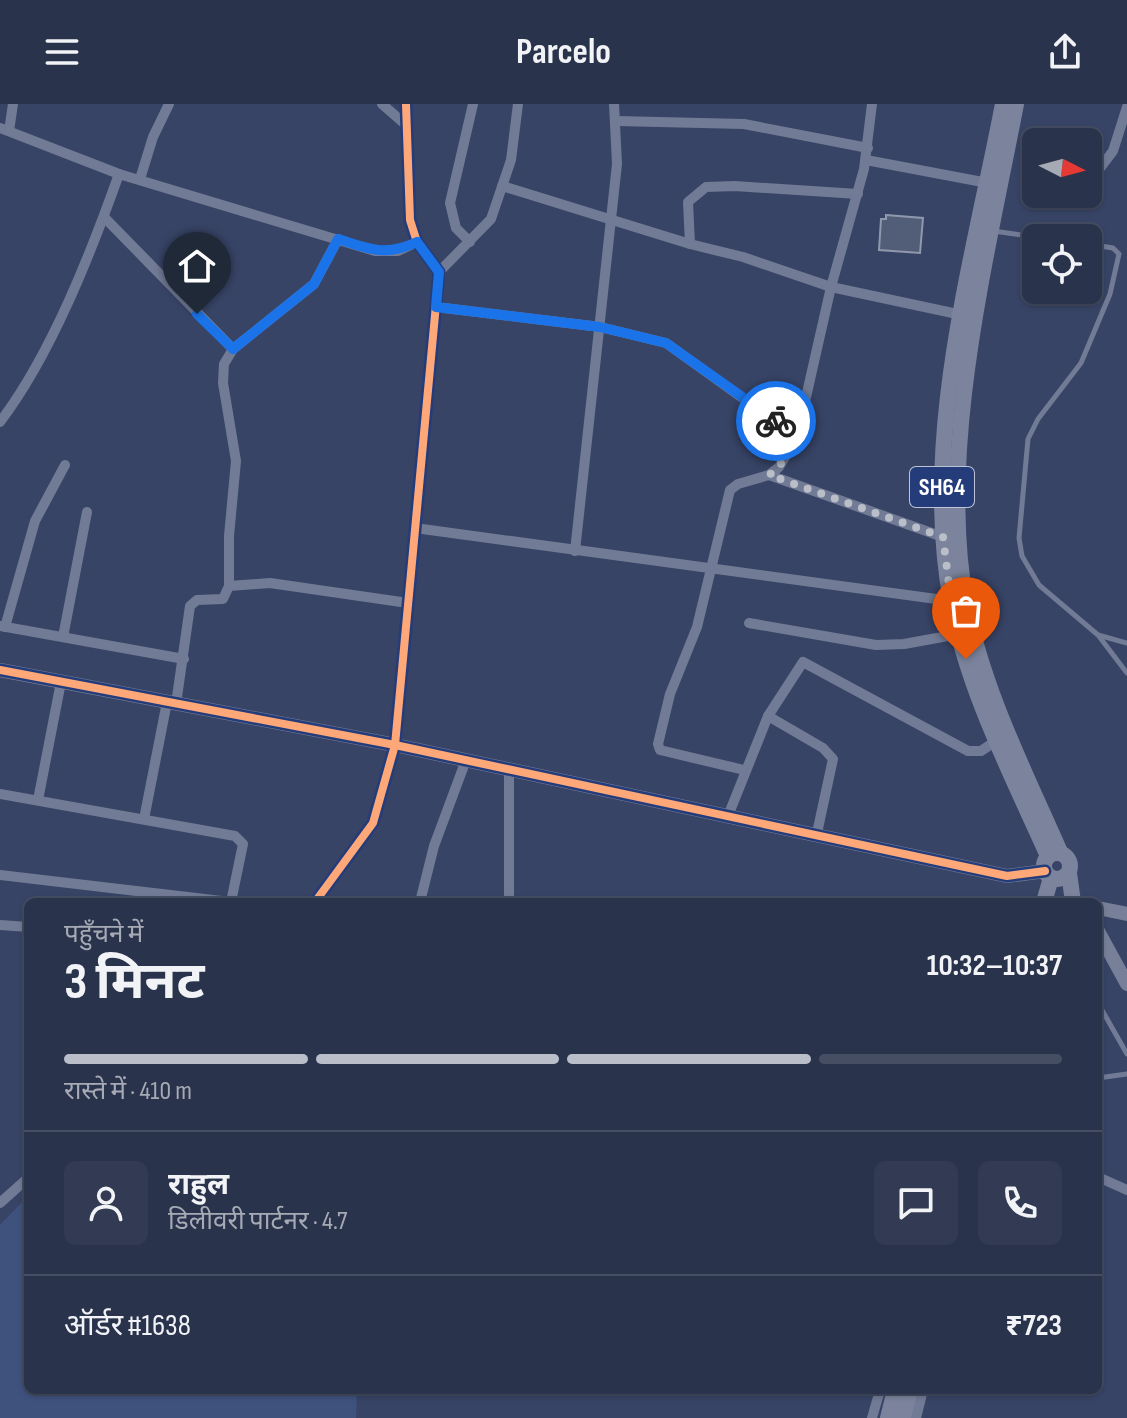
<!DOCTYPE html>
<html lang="hi">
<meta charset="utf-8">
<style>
:root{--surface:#2a334c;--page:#323b53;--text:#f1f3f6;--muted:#a5aab5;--line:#464e64;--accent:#b9bec9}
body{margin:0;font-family:"Sofia Sans Condensed","Noto Sans Devanagari",sans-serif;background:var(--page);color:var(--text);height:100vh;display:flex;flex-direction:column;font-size:30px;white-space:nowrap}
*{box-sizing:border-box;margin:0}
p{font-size:26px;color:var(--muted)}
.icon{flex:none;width:44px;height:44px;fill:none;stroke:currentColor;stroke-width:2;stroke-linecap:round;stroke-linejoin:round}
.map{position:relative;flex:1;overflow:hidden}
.panel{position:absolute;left:24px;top:794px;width:1078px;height:496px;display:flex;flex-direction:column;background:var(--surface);border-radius:12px;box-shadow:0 2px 6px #0004,0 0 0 2px var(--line)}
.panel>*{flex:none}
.needle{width:52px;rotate:96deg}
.controls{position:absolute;left:1022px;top:24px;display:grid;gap:16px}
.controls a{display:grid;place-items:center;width:80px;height:80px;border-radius:12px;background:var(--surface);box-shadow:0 2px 6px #0004,0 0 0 2px var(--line);font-size:40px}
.pin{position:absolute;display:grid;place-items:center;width:68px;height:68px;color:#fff;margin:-82px -34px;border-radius:50% 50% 50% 0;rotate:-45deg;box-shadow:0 0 8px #0007}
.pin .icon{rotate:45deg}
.courier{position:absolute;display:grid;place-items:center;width:80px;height:80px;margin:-40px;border:6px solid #1a73e8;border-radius:50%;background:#fff;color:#222;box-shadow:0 2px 10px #0007}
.head em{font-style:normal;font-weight:700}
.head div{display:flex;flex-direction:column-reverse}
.head{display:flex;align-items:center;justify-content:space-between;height:136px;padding:0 40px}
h1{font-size:52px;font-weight:700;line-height:60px}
.bar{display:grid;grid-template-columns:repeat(4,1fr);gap:12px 8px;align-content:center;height:96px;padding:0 40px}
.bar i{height:10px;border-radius:6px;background:var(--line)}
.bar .on{background:var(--accent)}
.bar p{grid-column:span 4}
.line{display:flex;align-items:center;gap:20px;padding:0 40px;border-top:2px solid var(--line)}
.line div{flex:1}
.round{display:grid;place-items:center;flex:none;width:84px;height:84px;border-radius:12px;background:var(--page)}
header{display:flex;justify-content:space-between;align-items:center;height:104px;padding:0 40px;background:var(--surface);font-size:36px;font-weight:700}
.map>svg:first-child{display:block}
</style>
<header><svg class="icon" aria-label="menu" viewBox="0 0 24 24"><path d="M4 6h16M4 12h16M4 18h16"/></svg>Parcelo<svg class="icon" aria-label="share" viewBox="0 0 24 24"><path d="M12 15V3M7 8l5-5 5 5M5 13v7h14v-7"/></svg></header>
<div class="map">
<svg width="1127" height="1314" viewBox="0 0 1127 1314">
<rect width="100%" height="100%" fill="#384466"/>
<path fill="#3f527e" d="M 28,1092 L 28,1286 L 357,1286 L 356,1314 L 0,1314 L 0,1121 Z"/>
<path fill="#525d78" stroke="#8f98ac" stroke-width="2" d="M 886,111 L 923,114 L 920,149 L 879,146 L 881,115 L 886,115 Z"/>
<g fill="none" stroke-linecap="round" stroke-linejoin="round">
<g stroke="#727b95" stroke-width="5">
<path d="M 993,127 L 1044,134"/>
<path d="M 1088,140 L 1113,144 L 1119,150 L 1110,190 L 1081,259 L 1038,315 L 1028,335 L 1019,434 L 1022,452 L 1039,481 L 1098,531 L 1127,569"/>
<path d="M 1098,531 L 1127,539"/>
<path d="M 1098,899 L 1127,950"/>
<path d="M 1098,974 L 1127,970"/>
</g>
<g stroke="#727b95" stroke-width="10">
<path d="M 382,0 L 406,21"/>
<path d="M 616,17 L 744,20 L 868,44"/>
<path d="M 0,24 L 119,70 L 375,147 L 398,147 L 417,138"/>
<path d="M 9,27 L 13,0"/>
<path d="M 866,56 L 988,79"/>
<path d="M 140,75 L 153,33 L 169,0"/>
<path d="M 1091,76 L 1113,47 L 1127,3"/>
<path d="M 502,82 L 690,140 L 743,153 L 831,183 L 962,211"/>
<path d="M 104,113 L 233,245"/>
<path d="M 470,138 L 456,124 L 450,99 L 473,0"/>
<path d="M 690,140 L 688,98 L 706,83 L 735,82 L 858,90"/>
<path d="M 439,168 L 491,115 L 511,56 L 518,0"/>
<path d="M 436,203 L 600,223 L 666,239 L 797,333"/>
<path d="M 0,318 C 51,251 91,149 119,70"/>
<path d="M 769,371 L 943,433"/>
<path d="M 415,424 L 951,497"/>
<path d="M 575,447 L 617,60 L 614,0"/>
<path d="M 229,482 L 270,479 L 408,499"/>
<path d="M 749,519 L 876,541 L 904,540 L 959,530"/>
<path d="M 0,522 L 184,555"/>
<path d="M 5,523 L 35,417 L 65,361"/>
<path d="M 63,533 L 87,408"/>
<path d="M 176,600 L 190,502 L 197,496 L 223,495 L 229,482 L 229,432 L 236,357 L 223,279 L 224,260 L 233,245 L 314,180 L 338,135"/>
<path d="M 768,612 L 823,644 L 833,655 L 817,729"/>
<path d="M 509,665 L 509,798"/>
<path d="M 744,666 L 660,646 L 658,640 L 670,590 L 697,523 L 730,386 L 738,380 L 769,371 L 779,363 L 797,333 L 831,183 L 864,65 L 872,0"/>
<path d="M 0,690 L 235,732 L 243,740 L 231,798"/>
<path d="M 38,696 L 61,578"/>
<path d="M 728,712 L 768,612 L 803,558 L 968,647 L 981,647 L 996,637"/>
<path d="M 144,715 L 167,598"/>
<path d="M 0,771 L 230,798"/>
<path d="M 315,798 L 373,719 L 395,641 L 439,168 L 417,138 L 410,116 L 406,0"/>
<path d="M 420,798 L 434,742 L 466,656"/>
<path d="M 0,821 L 28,823"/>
<path d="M 1098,1073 L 1127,1086"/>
<path d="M 0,1099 L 28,1074"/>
<path d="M 872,1314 L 880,1286"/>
<path d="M 916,1314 L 923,1286"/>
</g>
<g stroke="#788099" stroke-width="14">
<path d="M 0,566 L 395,641 L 1007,772 L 1045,767"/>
<path d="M 1098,804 L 1127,810"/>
<path d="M 1098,827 L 1127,880"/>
</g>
<g stroke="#7b849c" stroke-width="16">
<path d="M 1003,0 C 972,161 921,333 951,497 C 968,587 1011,669 1048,752"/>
<path d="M 1016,0 C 987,153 937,345 966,499 C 983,586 1025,668 1060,748"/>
<circle cx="1057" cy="762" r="13"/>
<path d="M 1069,769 L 1073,798"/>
<path d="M 1044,798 L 1051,774"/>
<path d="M 888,1314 L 895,1286"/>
<path d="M 903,1314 L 910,1286"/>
</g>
<defs>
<g id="cycleway">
<path d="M 0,566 L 395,641 L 1007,772 L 1045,767"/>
<path d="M 315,798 L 373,719 L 395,641 L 439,168 L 417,138 L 410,116 L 406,0"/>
</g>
</defs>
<use href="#cycleway" stroke="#243c7a" stroke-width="13"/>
<use href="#cycleway" stroke="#fea87a" stroke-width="8"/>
</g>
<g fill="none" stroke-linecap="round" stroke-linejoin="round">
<path stroke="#b9bec9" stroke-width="8" stroke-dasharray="0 14.4" d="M 776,317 L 797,333 L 779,363 L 769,371 L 943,433 L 951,497 L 966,555"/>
<path stroke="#1a73e8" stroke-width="10" d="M 197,210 L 233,245 L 314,180 L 338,135 C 370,145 385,153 417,138 L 439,168 L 436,203 L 600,223 L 666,239 L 776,317"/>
</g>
<g text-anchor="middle" stroke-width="6" stroke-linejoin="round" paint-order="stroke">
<rect fill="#243c7a" stroke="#bdc4d7" stroke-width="2" x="910" y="363" width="64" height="40" rx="6"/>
<g font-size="24" font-weight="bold" fill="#fff">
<text x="942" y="391">SH64</text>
</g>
</g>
</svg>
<div class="controls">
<a><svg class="needle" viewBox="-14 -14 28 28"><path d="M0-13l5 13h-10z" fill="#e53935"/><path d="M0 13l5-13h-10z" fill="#a5aab5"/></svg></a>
<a><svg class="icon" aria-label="locate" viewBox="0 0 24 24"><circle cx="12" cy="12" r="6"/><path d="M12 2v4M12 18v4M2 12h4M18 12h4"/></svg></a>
</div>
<div class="pin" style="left:966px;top:555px;background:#ea580c"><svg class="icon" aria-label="bag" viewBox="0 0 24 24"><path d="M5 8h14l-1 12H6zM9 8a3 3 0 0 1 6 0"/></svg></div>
<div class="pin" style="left:197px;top:210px;background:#1f2937"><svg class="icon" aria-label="home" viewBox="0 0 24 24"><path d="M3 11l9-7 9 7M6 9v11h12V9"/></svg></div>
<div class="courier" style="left:776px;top:317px"><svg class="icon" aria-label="bike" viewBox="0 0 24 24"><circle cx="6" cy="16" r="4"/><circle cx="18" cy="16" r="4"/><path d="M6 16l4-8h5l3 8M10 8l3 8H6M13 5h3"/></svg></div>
<section class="panel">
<div class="head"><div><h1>3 मिनट</h1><p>पहुँचने में</p></div><em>10:32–10:37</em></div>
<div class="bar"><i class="on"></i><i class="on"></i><i class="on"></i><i></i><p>रास्ते में · 410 m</p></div>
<div class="line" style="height:144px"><a class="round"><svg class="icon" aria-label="person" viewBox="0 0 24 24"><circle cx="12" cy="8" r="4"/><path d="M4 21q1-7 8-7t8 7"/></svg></a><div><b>राहुल</b><p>डिलीवरी पार्टनर · 4.7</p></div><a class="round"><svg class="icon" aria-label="chat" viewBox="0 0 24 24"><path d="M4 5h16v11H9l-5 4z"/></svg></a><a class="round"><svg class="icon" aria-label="phone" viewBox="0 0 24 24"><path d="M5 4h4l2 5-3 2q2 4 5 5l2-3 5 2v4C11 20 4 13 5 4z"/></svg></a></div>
<div class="line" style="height:104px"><div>ऑर्डर #1638</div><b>₹723</b></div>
</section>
</div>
